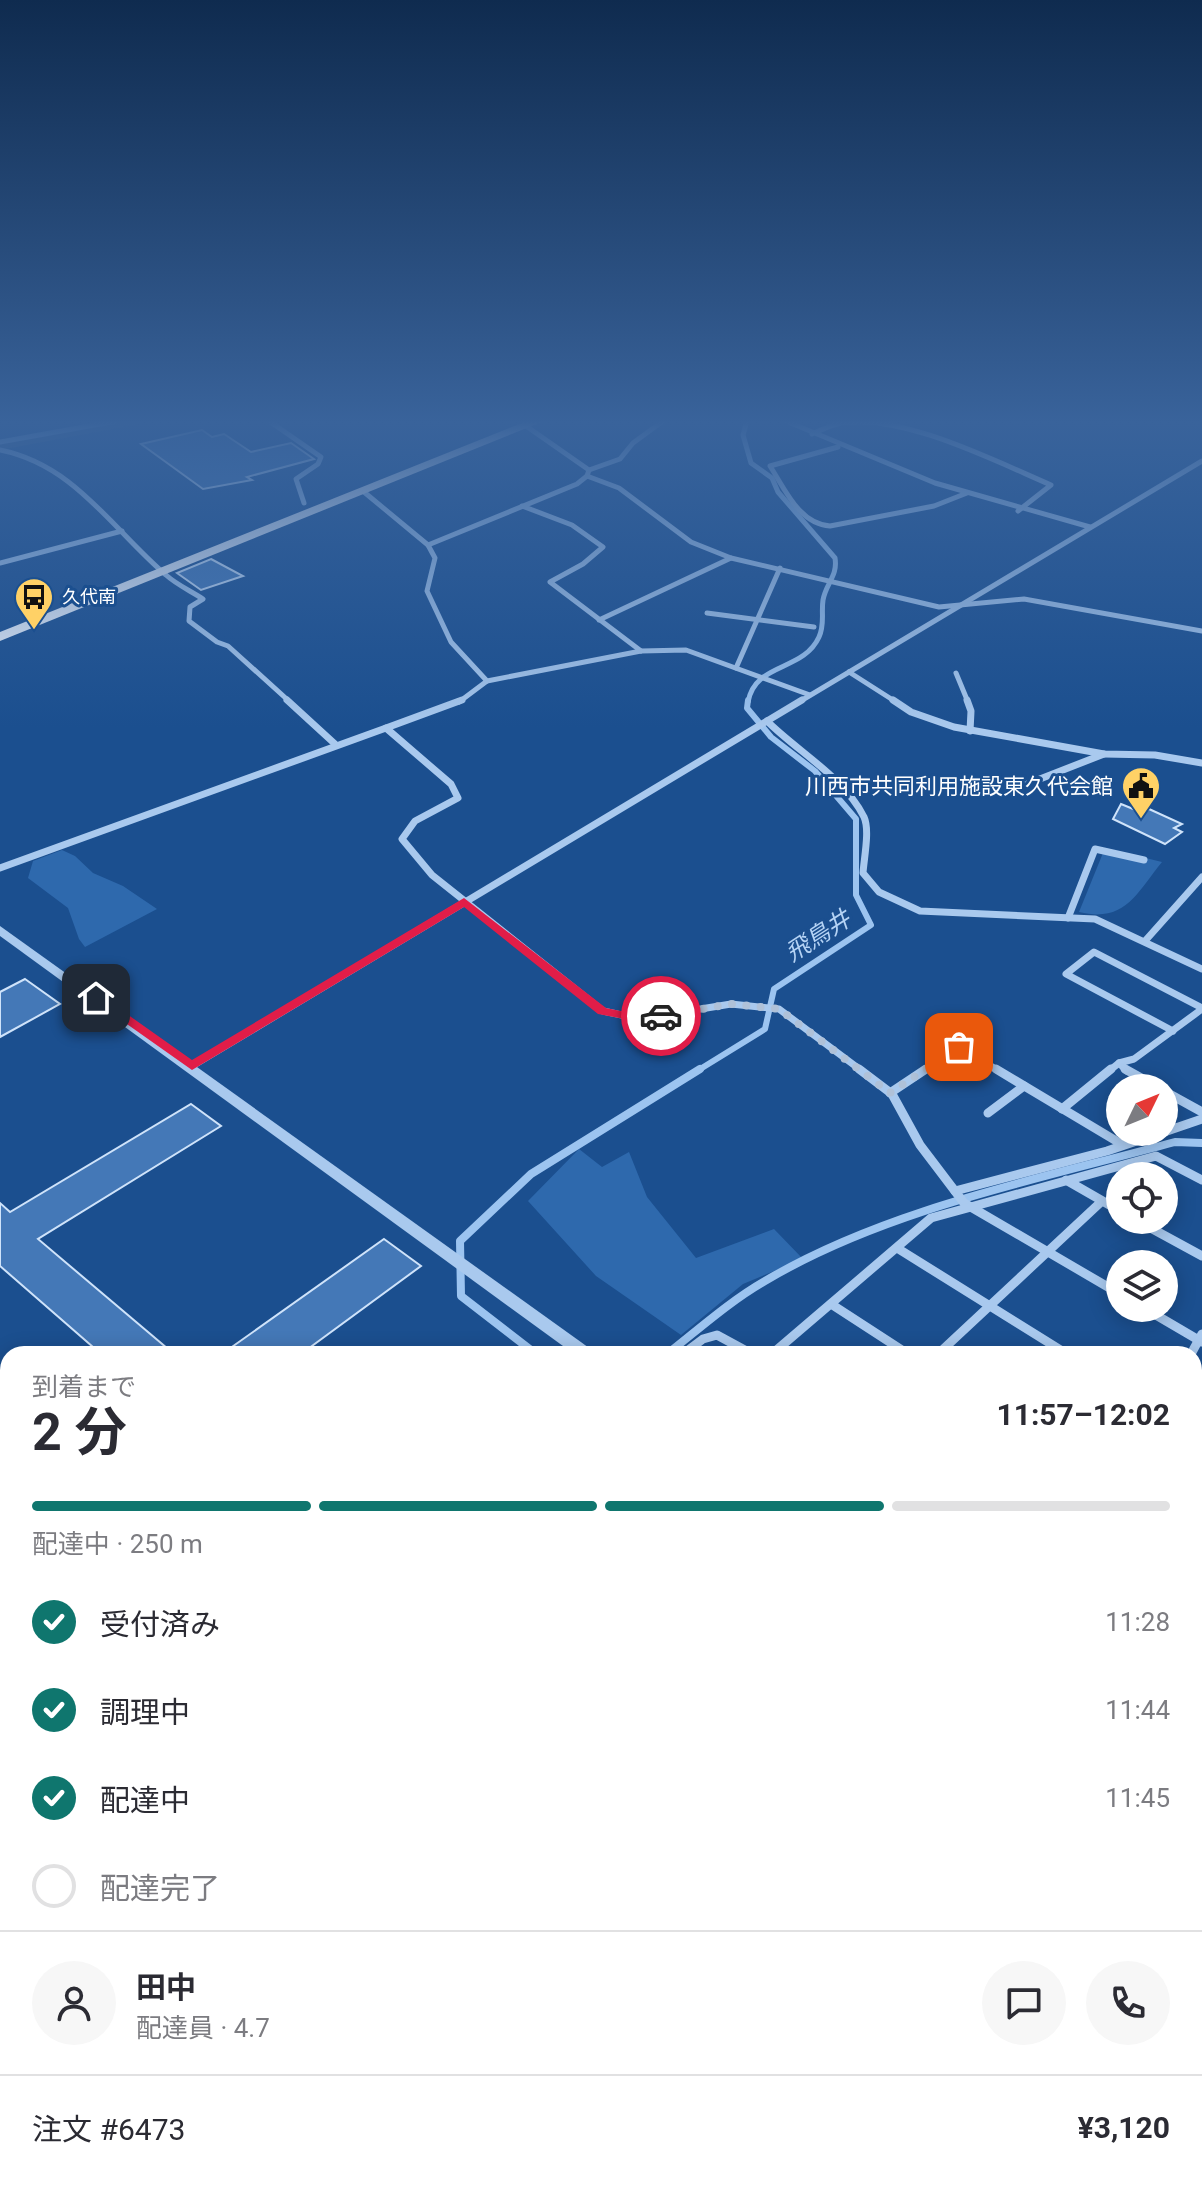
<!DOCTYPE html>
<html lang="ja">
<meta charset="utf-8">
<style>
:root{--surface:#fff;--page:#f7f7f7;--text:#2b2b33;--muted:#7c7c81;--line:#e1e1e2;--accent:#0f766e}
body{margin:0;font-family:Roboto,"Noto Sans JP",sans-serif;background:var(--page);color:var(--text);height:100vh;display:flex;flex-direction:column;font-size:30px;white-space:nowrap}
*{box-sizing:border-box;margin:0}
p{font-size:26px;color:var(--muted)}
.icon{flex:none;width:44px;height:44px;fill:none;stroke:currentColor;stroke-width:2;stroke-linecap:round;stroke-linejoin:round}
.map{position:relative;flex:1;overflow:hidden}
.panel{position:absolute;left:0px;top:1346px;width:1202px;height:848px;display:flex;flex-direction:column;background:var(--surface);border-radius:24px 24px 0 0;box-shadow:0 4px 20px #0003}
.panel>*{flex:none}
.needle{width:52px;rotate:47deg}
.tools{position:absolute;left:1106px;top:1074px;display:grid;gap:16px}
.tools a{display:grid;place-items:center;width:72px;height:72px;border-radius:50%;background:var(--surface);box-shadow:0 4px 20px #0003;font-size:40px}
.pin{position:absolute;display:grid;place-items:center;width:68px;height:68px;color:#fff;margin:-34px;border-radius:16px;box-shadow:0 4px 12px #0006}
.courier{position:absolute;display:grid;place-items:center;width:80px;height:80px;margin:-40px;border:6px solid #e11d48;border-radius:50%;background:#fff;color:#222;box-shadow:0 2px 10px #0007}
.head em{font-style:normal;font-weight:700}
.head div{display:flex;flex-direction:column-reverse}
.head{display:flex;align-items:center;justify-content:space-between;height:136px;padding:0 32px}
h1{font-size:52px;font-weight:700;line-height:60px}
.bar{display:grid;grid-template-columns:repeat(4,1fr);gap:12px 8px;align-content:center;height:96px;padding:0 32px}
.bar i{height:10px;border-radius:6px;background:var(--line)}
.bar .selected{background:var(--accent)}
.bar p{grid-column:span 4}
.line{display:flex;align-items:center;gap:20px;padding:0 32px;border-top:2px solid var(--line)}
.line div{flex:1}
.round{display:grid;place-items:center;flex:none;width:84px;height:84px;border-radius:42px;background:var(--page)}
ol{padding:0 32px;list-style:none}
li{display:flex;align-items:center;gap:24px;height:88px}
li p{margin-inline-start:auto}
li .icon{padding:8px;border-radius:50%;background:var(--accent);color:#fff;stroke-width:4}
li:last-child{color:var(--muted)}
li i{width:44px;height:44px;border:4px solid var(--line);border-radius:50%}
.map>svg:first-child{display:block}
</style>
<div class="map">
<svg width="1202" height="2194" viewBox="0 0 1202 2194">
<rect width="100%" height="100%" fill="#1b4f8f"/>
<g fill="#2e69ad">
<path d="M 1105,848 L 1162,862 C 1136,894 1125,923 1079,912 Z"/>
<path d="M 62,850 L 75,856 L 93,873 L 123,886 L 157,909 L 85,947 L 79,939 L 68,908 L 28,878 L 33,861 Z"/>
<path d="M 579,1149 L 602,1167 L 629,1152 L 647,1197 L 696,1258 L 774,1229 L 803,1259 L 743,1284 L 681,1335 L 596,1276 L 528,1201 Z"/>
<path d="M 8,1935 L 8,2186 L 1013,2186 L 1023,2194 L 0,2194 L 0,1942 Z"/>
</g>
<g fill="none" stroke-linecap="round" stroke-linejoin="round">
<path stroke="#9cc4f0" stroke-width="5" d="M 747,421 L 743,435 L 751,463 L 772,478 L 778,492 L 835,558 C 838,576 826,583 823,600 C 821,613 825,624 819,637 C 803,672 755,662 748,702"/>
<path stroke="#9cc4f0" stroke-width="6" d="M 697,1071 L 765,1029 L 774,989 L 871,925 L 856,895 L 856,819 L 815,771 L 771,737 L 747,708 L 748,700"/>
<g stroke="#9cc4f0" stroke-width="8">
<path d="M 536,1354 L 461,1296 L 460,1241 L 531,1174 L 700,1069"/>
<path d="M 667,1354 C 699,1329 730,1301 765,1281 C 886,1209 1040,1179 1175,1142 L 1202,1143"/>
</g>
<path stroke="#9cc4f0" stroke-width="10" d="M 0,1917 L 8,1910"/>
<path fill="#3c6290" fill-rule="evenodd" d="M 111,421 L 141,421 L 134,425 L 0,450 L 0,442 Z"/>
</g>
<g fill="#4478b7" stroke="#cfe3fa" stroke-width="2">
<path d="M 202,430 L 212,437 L 224,434 L 251,452 L 291,443 L 314,459 L 247,477 L 252,480 L 203,489 L 141,444 Z"/>
<path d="M 211,559 L 243,576 L 201,590 L 177,573 Z"/>
<path d="M 1121,804 L 1143,813 L 1149,809 L 1182,824 L 1174,828 L 1182,832 L 1165,844 L 1113,819 Z"/>
<path d="M 25,979 L 60,1004 L 0,1037 L 0,992 Z"/>
<path d="M 191,1104 L 221,1126 L 38,1239 L 174,1354 L 101,1354 L 0,1266 L 0,1203 L 10,1212 Z"/>
<path d="M 384,1239 L 421,1266 L 301,1354 L 222,1354 Z"/>
</g>
<g fill="none" stroke-linecap="round" stroke-linejoin="round">
<g stroke="#a9c9ee" stroke-width="5">
<path d="M 269,421 L 321,457 L 318,464 L 296,479 L 304,503"/>
<path d="M 786,421 L 935,483 L 1090,527"/>
<path d="M 526,426 L 589,470 L 587,476 L 619,488 L 691,542 L 731,558 L 939,607 L 1024,599 L 1202,631"/>
<path d="M 812,434 C 821,430 831,425 841,423 C 901,413 995,461 1051,485 L 1018,511"/>
<path d="M 0,442 L 117,421"/>
<path d="M 838,447 L 770,466 C 785,489 799,524 830,526 L 934,506 L 967,493"/>
<path d="M 0,450 C 75,465 112,529 166,575 C 177,585 191,591 203,599 L 190,607 L 189,621 L 217,642 L 228,646 L 290,702"/>
<path d="M 589,470 L 620,459 L 633,443 L 663,421"/>
<path d="M 364,492 L 428,545 L 435,558 L 427,591 L 451,642 L 487,681 L 459,702"/>
<path d="M 522,506 L 572,525 L 603,547 L 583,564 L 550,582 L 641,651"/>
<path d="M 428,545 L 577,484 L 587,476"/>
<path d="M 0,563 L 122,531"/>
<path d="M 707,613 L 814,627"/>
<path d="M 599,620 L 731,558"/>
<path d="M 736,668 L 780,568"/>
<path d="M 849,672 L 896,702"/>
<path d="M 956,673 L 968,702"/>
<path d="M 487,681 L 641,651 L 686,650 L 810,695"/>
<path d="M 799,702 L 1202,461"/>
</g>
<g stroke="#a9c9ee" stroke-width="7">
<path d="M 287,700 L 335,744"/>
<path d="M 893,700 L 911,712 L 954,727 L 1104,754 L 1155,755 L 1202,763"/>
<path d="M 967,700 L 971,711 L 970,731"/>
<path d="M 767,721 C 798,752 844,777 864,817 C 870,830 864,858 863,873 L 879,892 L 920,911 L 1095,919 L 1202,969"/>
<path d="M 386,728 L 462,700"/>
<path d="M 1022,786 L 1104,754"/>
<path d="M 0,868 L 386,728 L 451,784 L 458,798 L 415,821 L 402,839 L 432,875 L 603,1011 L 640,1019 L 731,1004 L 779,1009 L 862,1071"/>
<path d="M 1068,918 L 1095,849 L 1144,860"/>
<path d="M 1145,941 L 1202,877"/>
<path d="M 1173,1031 L 1066,974 L 1094,952 L 1202,1008"/>
<path d="M 1119,1063 L 1127,1071"/>
<path d="M 192,1066 L 802,700"/>
<path d="M 923,1071 L 959,1047 L 999,1071"/>
<path d="M 1109,1071 L 1119,1063 L 1134,1059 L 1202,1009"/>
</g>
<g stroke="#a9c9ee" stroke-width="9">
<path d="M 859,1069 L 892,1094 L 920,1145 L 964,1203 L 1120,1294"/>
<path d="M 996,1069 L 1123,1145"/>
<path d="M 1125,1069 L 1159,1088"/>
<path d="M 1164,1091 L 1202,1112"/>
<path d="M 890,1093 L 926,1069"/>
<path d="M 1062,1109 L 1111,1069"/>
<path d="M 988,1113 L 1024,1086"/>
<path d="M 1164,1132 L 1202,1119"/>
<path d="M 1066,1180 L 1120,1211"/>
<path d="M 955,1191 L 1107,1151 L 1163,1132"/>
<path d="M 1136,1220 L 1202,1256"/>
<path d="M 897,1248 L 1067,1354"/>
<path d="M 831,1304 L 908,1354"/>
<path d="M 1144,1308 L 1202,1342"/>
<path d="M 683,1354 L 703,1339 L 717,1335 L 752,1354"/>
<path d="M 772,1354 L 931,1218 L 1156,1156 L 1202,1180"/>
<path d="M 938,1354 L 1102,1201"/>
<path d="M 1191,1354 L 1202,1334"/>
<path d="M 1194,1432 L 1202,1437"/>
<path d="M 1194,1536 L 1202,1542"/>
</g>
<path stroke="#a9c9ee" stroke-width="12" d="M 1194,1665 L 1202,1654"/>
<g fill="#a9c9ee" fill-rule="evenodd">
<path d="M 0,926 L 592,1350 L 594,1354 L 574,1354 L 0,936 Z"/>
<path d="M 1194,1788 L 1202,1792 L 1202,1814 L 1194,1810 Z"/>
<path d="M 1202,2096 L 1202,2131 L 1194,2135 L 1194,2100 Z"/>
<path d="M 1148,2186 L 1173,2186 L 1170,2194 L 1145,2194 Z"/>
</g>
<path fill="#f0f6ff" fill-rule="evenodd" d="M 527,421 L 544,421 L 0,641 L 0,632 Z"/>
</g>
<linearGradient id="sky" x2="0" y2="1"><stop stop-color="#0f2b4f"/><stop offset="0.58" stop-color="#39639b"/><stop offset="1" stop-color="#39639b" stop-opacity="0"/></linearGradient>
<rect width="1202" height="728" fill="url(#sky)"/>
<path fill="#e11d48" d="M 464,898 L 606,1008 L 640,1015 L 661,1012 L 667,1016 L 640,1022 L 598,1014 L 464,907 L 192,1070 L 90,998 L 100,995 L 192,1060 Z"/>
<g fill="none" stroke-linecap="round" stroke-linejoin="round">
<path stroke="#afc1d8" stroke-width="8" stroke-dasharray="0 14.4" d="M 661,1016 L 731,1004 L 779,1009 L 890,1093 L 959,1047"/>
</g>
<defs>
<symbol id="bus-pin" viewBox="-11 -11 22 30"><path d="M0 17L-7.5 6A9.5 9.5 0 1 1 7.5 6Z" fill="#ffd166" stroke="#1b4f8f"/><path d="M-5-6H5V4H4V6H2V4H-2V6H-4V4H-5ZM-3.5-4V0h7V-4ZM-3.5 1.2v1.5H-2V1.2ZM2 1.2v1.5H3.5V1.2Z" fill="#111"/></symbol>
<symbol id="civic-pin" viewBox="-11 -11 22 30"><path d="M0 17L-7.5 6A9.5 9.5 0 1 1 7.5 6Z" fill="#ffd166" stroke="#1b4f8f"/><path d="M-.6-6.5H3V-4.5H.6V-3L4-1V1h2V6H-6V1h2V-1L-.6-3ZM-1.2 2.5V6h2.4V2.5Z" fill="#111"/></symbol>
</defs>
<g fill-rule="evenodd">
<use href="#bus-pin" x="12" y="575" width="44" height="60"/>
<use href="#civic-pin" x="1119" y="764" width="44" height="60"/>
</g>
<g text-anchor="middle" stroke-width="6" stroke-linejoin="round" paint-order="stroke">
<g font-size="18" fill="#fff" stroke="#1b4f8f" text-anchor="start">
<text x="62" y="603">久代南</text>
</g>
<g font-size="22" fill="#fff" stroke="#1b4f8f" text-anchor="end">
<text x="1113" y="794">川西市共同利用施設東久代会館</text>
</g>
<g font-size="24" font-style="italic" fill="#b5d3f5" stroke="#1b4f8f">
<text transform="translate(818 936) rotate(-33)" y="8">飛鳥井</text>
</g>
</g>
</svg>
<div class="tools">
<a><svg class="needle" viewBox="-14 -14 28 28"><path d="M0-13l5 13h-10z" fill="#e53935"/><path d="M0 13l5-13h-10z" fill="#7c7c81"/></svg></a>
<a><svg class="icon" aria-label="locate" viewBox="0 0 24 24"><circle cx="12" cy="12" r="6"/><path d="M12 2v4M12 18v4M2 12h4M18 12h4"/></svg></a>
<a><svg class="icon" aria-label="layers" viewBox="0 0 24 24"><path d="M12 4l9 5-9 5-9-5zM3 14l9 5 9-5"/></svg></a>
</div>
<div class="pin" style="left:959px;top:1047px;background:#ea580c"><svg class="icon" aria-label="bag" viewBox="0 0 24 24"><path d="M5 8h14l-1 12H6zM9 8a3 3 0 0 1 6 0"/></svg></div>
<div class="pin" style="left:96px;top:998px;background:#1f2937"><svg class="icon" aria-label="home" viewBox="0 0 24 24"><path d="M3 11l9-7 9 7M6 9v11h12V9"/></svg></div>
<div class="courier" style="left:661px;top:1016px"><svg class="icon" aria-label="car" viewBox="0 0 24 24"><path d="M5 17H2v-5l4-1 3-4h7l3 4 3 1v5h-3M9 17h6M6 11h13"/><circle cx="7" cy="17" r="2"/><circle cx="17" cy="17" r="2"/></svg></div>
<section class="panel">
<div class="head"><div><h1>2 分</h1><p>到着まで</p></div><em>11:57–12:02</em></div>
<div class="bar"><i class="selected"></i><i class="selected"></i><i class="selected"></i><i></i><p>配達中 · 250 m</p></div>
<ol>
<li><svg class="icon" aria-label="check" viewBox="0 0 24 24"><path d="M5 12l5 5 9-10"/></svg>受付済み<p>11:28</p></li>
<li><svg class="icon" aria-label="check" viewBox="0 0 24 24"><path d="M5 12l5 5 9-10"/></svg>調理中<p>11:44</p></li>
<li><svg class="icon" aria-label="check" viewBox="0 0 24 24"><path d="M5 12l5 5 9-10"/></svg>配達中<p>11:45</p></li>
<li><i></i>配達完了</li>
</ol>
<div class="line" style="height:144px"><a class="round"><svg class="icon" aria-label="person" viewBox="0 0 24 24"><circle cx="12" cy="8" r="4"/><path d="M4 21q1-7 8-7t8 7"/></svg></a><div><b>田中</b><p>配達員 · 4.7</p></div><a class="round"><svg class="icon" aria-label="chat" viewBox="0 0 24 24"><path d="M4 5h16v11H9l-5 4z"/></svg></a><a class="round"><svg class="icon" aria-label="phone" viewBox="0 0 24 24"><path d="M5 4h4l2 5-3 2q2 4 5 5l2-3 5 2v4C11 20 4 13 5 4z"/></svg></a></div>
<div class="line" style="height:104px"><div>注文 #6473</div><b>¥3,120</b></div>
</section>
</div>
